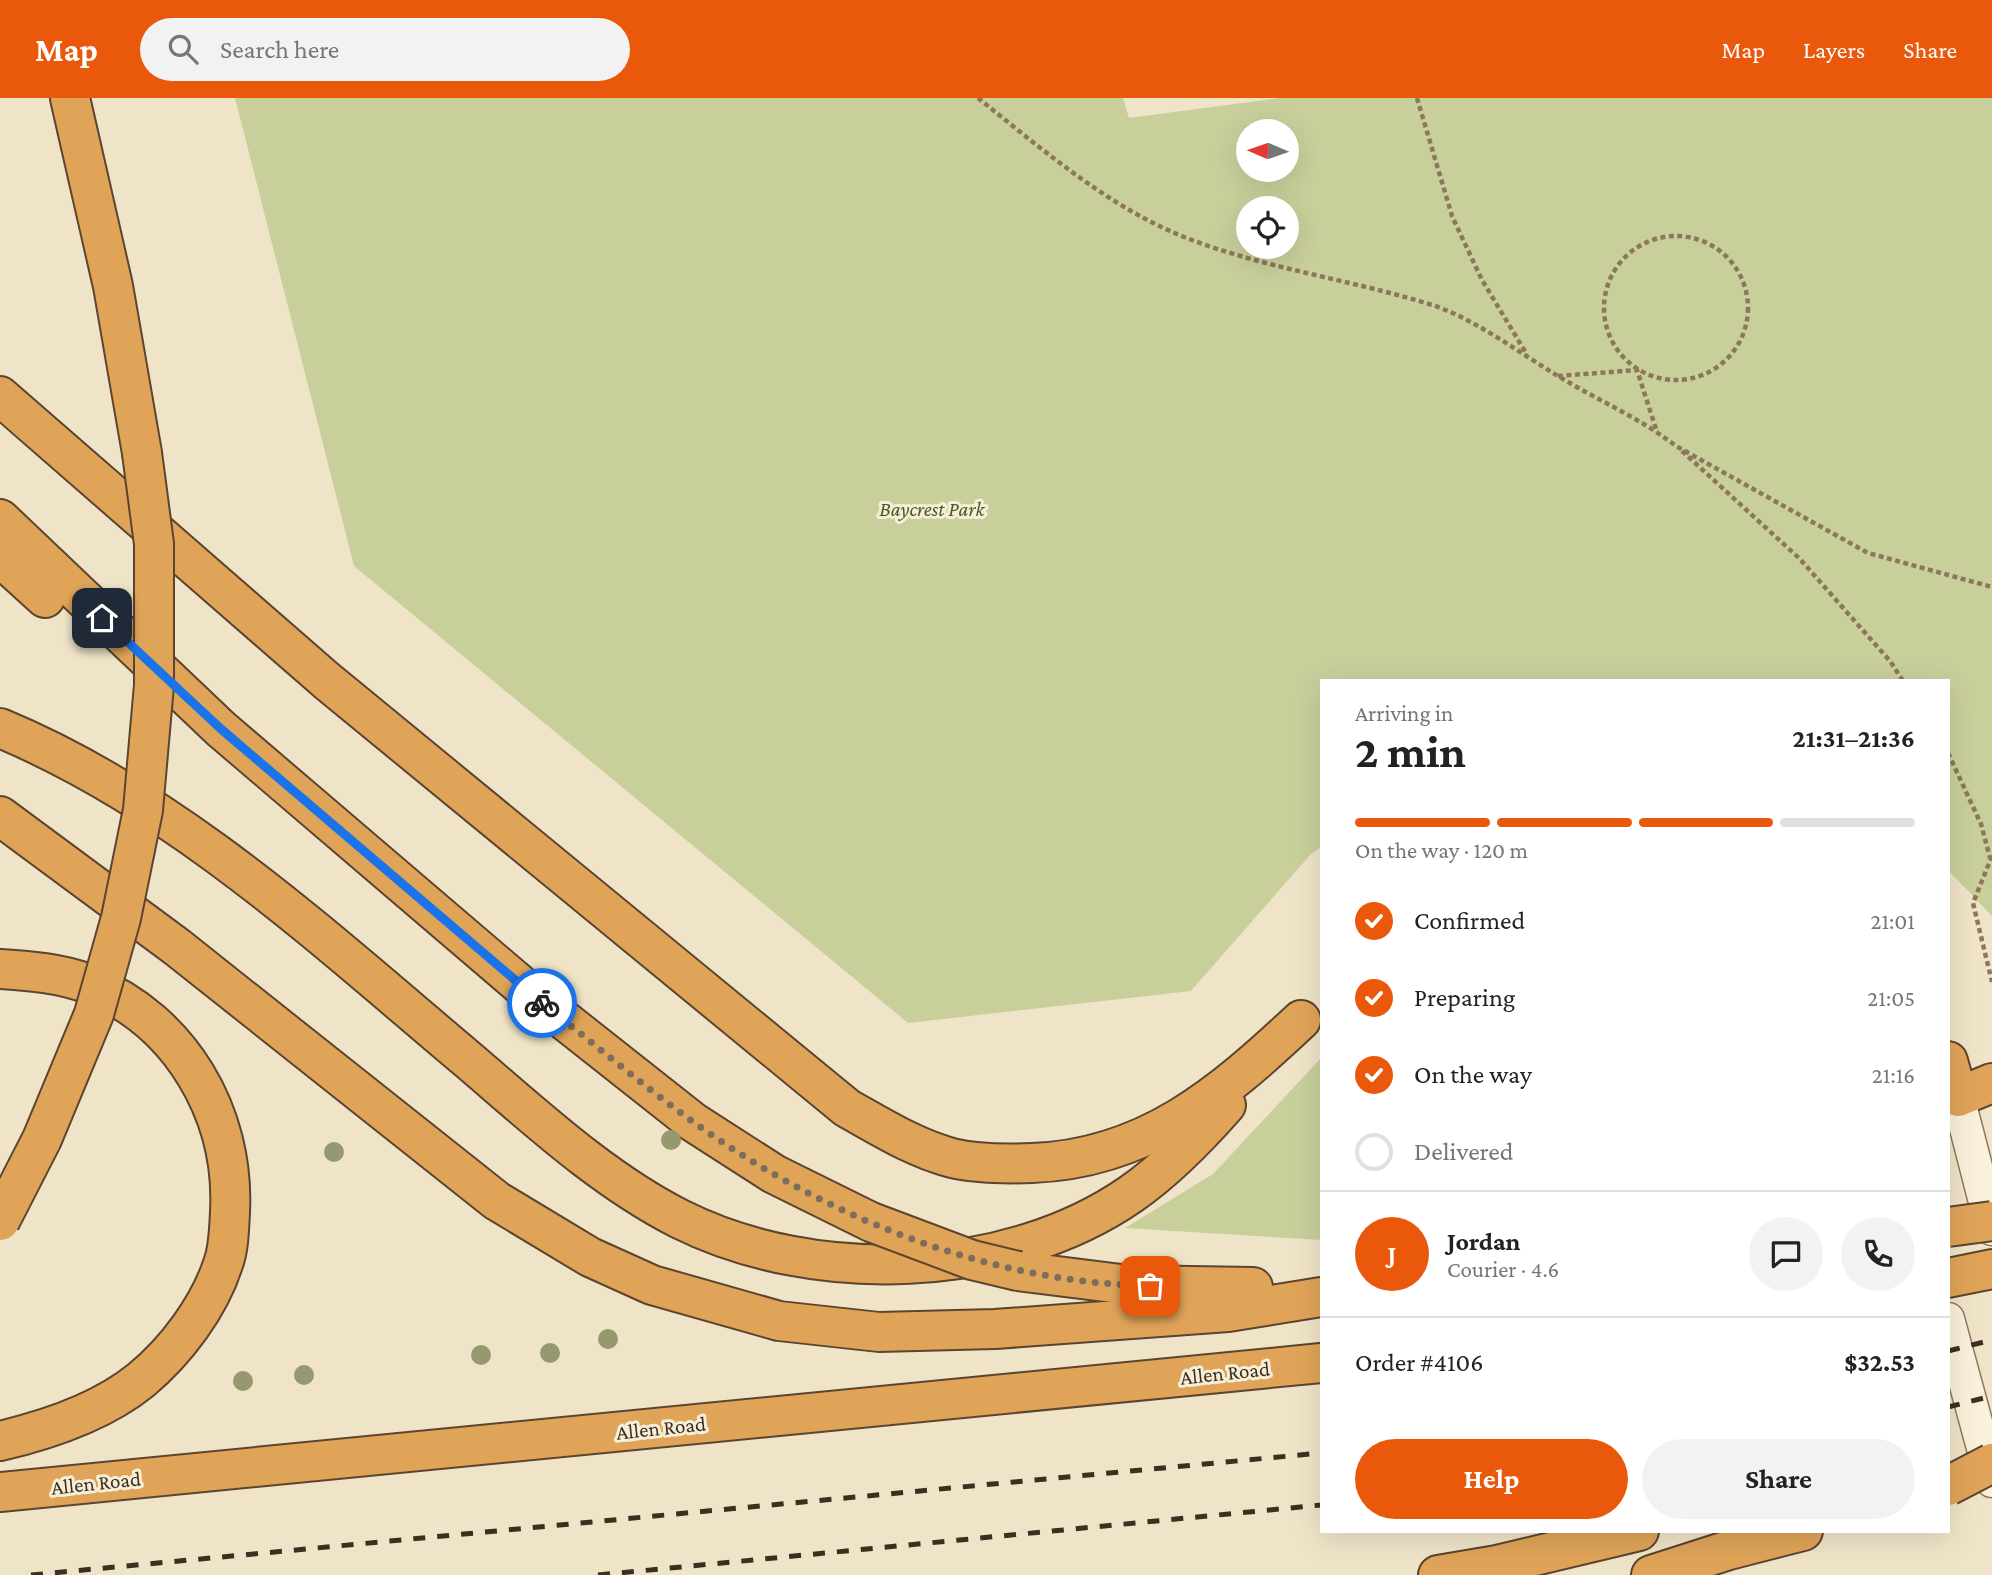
<!DOCTYPE html>
<meta charset="utf-8">
<style>
:root{--surface:#fff;--page:#f2f2f2;--text:#222;--muted:#767676;--line:#e0e0e0;--accent:#ea580c}
body{margin:0;font-family:"Crimson Pro",serif;background:var(--page);color:var(--text);height:100vh;display:flex;flex-direction:column;font-size:26px;white-space:nowrap}
*{box-sizing:border-box;margin:0}
p{font-size:23px;color:var(--muted)}
.icon{flex:none;width:38px;height:38px;fill:none;stroke:currentColor;stroke-width:2;stroke-linecap:round;stroke-linejoin:round}
.map{position:relative;flex:1;overflow:hidden}
.details{position:absolute;left:1320px;top:581px;width:630px;height:854px;display:flex;flex-direction:column;background:var(--surface);border-radius:0px;box-shadow:0 7px 28px #0002}
.details>*{flex:none}
.needle{width:46px;rotate:272deg}
.fabs{position:absolute;left:1236px;top:21px;display:grid;gap:14px}
.fabs a{display:grid;place-items:center;width:63px;height:63px;border-radius:50%;background:var(--surface);box-shadow:0 7px 28px #0002;font-size:35px}
.pin{position:absolute;display:grid;place-items:center;width:60px;height:60px;color:#fff;margin:-30px;border-radius:14px;box-shadow:0 4px 10px #0006}
.courier{position:absolute;display:grid;place-items:center;width:70px;height:70px;margin:-35px;border:5px solid #1a73e8;border-radius:50%;background:#fff;color:#222;box-shadow:0 2px 9px #0007}
.overview em{font-style:normal;font-weight:700}
.overview div{display:flex;flex-direction:column-reverse}
.overview{display:flex;align-items:center;justify-content:space-between;height:119px;padding:0 35px}
h1{font-size:46px;font-weight:700;line-height:52px}
.bar{display:grid;grid-template-columns:repeat(4,1fr);gap:10px 7px;align-content:center;height:84px;padding:0 35px}
.bar i{height:9px;border-radius:5px;background:var(--line)}
.bar .selected{background:var(--accent)}
.bar p{grid-column:span 4}
.line{display:flex;align-items:center;gap:18px;padding:0 35px;border-top:2px solid var(--line)}
.line div{flex:1}
.round{display:grid;place-items:center;flex:none;width:74px;height:74px;border-radius:37px;background:var(--page)}
ol{padding:0 35px;list-style:none}
li{display:flex;align-items:center;gap:21px;height:77px}
li p{margin-inline-start:auto}
li .icon{padding:7px;border-radius:50%;background:var(--accent);color:#fff;stroke-width:4}
li:last-child{color:var(--muted)}
li i{width:38px;height:38px;border:4px solid var(--line);border-radius:50%}
.button{display:flex;gap:14px;margin-top:auto;padding:14px 35px}
.button a{flex:1;height:80px;border-radius:42px;background:var(--accent);color:#fff;font-size:28px;font-weight:700;line-height:80px;text-align:center}
.button a+a{background:var(--page);color:var(--text)}
header{display:flex;align-items:center;gap:42px;box-sizing:border-box;height:98px;padding:0 35px;background:var(--accent);color:#fff}
header strong{font-size:33px}
nav{display:flex;gap:38px;margin-inline-start:auto;font-size:24px}
.search{width:490px;height:63px;background:var(--page);display:flex;align-items:center;gap:18px;box-sizing:border-box;padding:0 24px;border-radius:38px;color:var(--muted);font-size:26px}
.map>svg:first-child{display:block}
</style>
<header>
<strong>Map</strong>
<div class="search"><svg class="icon" aria-label="search" viewBox="0 0 24 24"><circle cx="10" cy="10" r="6"/><path d="M15 15l6 6"/></svg>Search here</div>
<nav><a>Map</a><a>Layers</a><a>Share</a></nav>
</header>
<div class="map">
<svg width="1992" height="1477" viewBox="0 0 1992 1477">
<rect width="100%" height="100%" fill="#f0e4c8"/>
<g fill="#c9cf9b" fill-rule="evenodd">
<path d="M 235,0 L 1123,0 L 1129,20 L 1279,0 L 1992,0 L 1992,818 L 1948,772 L 1948,583 L 1321,583 L 1321,749 L 1311,756 L 1191,893 L 908,925 L 354,468 ZM 1286,33 L 1286,72 L 1248,72 L 1248,33 ZM 1286,110 L 1286,149 L 1248,149 L 1248,110 Z"/>
<path d="M 1321,960 L 1321,1142 L 1125,1130 L 1213,1076 Z"/>
</g>
<g fill="none" stroke-linecap="round" stroke-linejoin="round">
<defs>
<g id="tertiary">
<path d="M 1948,1006 L 1958,999 L 1992,1131"/>
<path d="M 1948,1221 L 1992,1383"/>
</g>
<g id="motorway">
<path d="M 70,0 L 113,188 L 142,355"/>
<path d="M 0,298 L 327,583 L 847,1010 C 881,1029 914,1050 952,1060 C 977,1066 1006,1066 1032,1065 C 1146,1061 1221,997 1301,922"/>
<path d="M 0,421 L 221,631 L 531,896 L 693,1024 L 774,1076 L 871,1124"/>
<path d="M 0,459 L 45,500"/>
<path d="M 0,630 C 176,703 322,839 466,960 C 533,1017 601,1081 680,1121 C 814,1188 1007,1182 1131,1096 C 1167,1071 1197,1040 1226,1007"/>
<path d="M 0,718 L 177,849 L 497,1103 L 590,1159 L 652,1187 L 779,1223 L 879,1234 L 995,1231 L 1228,1214 L 1321,1199"/>
<path d="M 0,871 C 30,873 60,875 89,886 C 181,923 235,1016 230,1114 C 229,1131 229,1150 223,1166 C 209,1209 176,1253 141,1282 C 103,1313 47,1332 0,1343"/>
<path d="M 1948,963 L 1958,999 L 1992,985"/>
<path d="M 1018,1173 L 1129,1187 L 1253,1189"/>
<path d="M 1948,1180 L 1992,1171"/>
<path d="M 0,1394 L 1321,1265"/>
<path d="M 1438,1477 L 1497,1467 L 1639,1433"/>
<path d="M 1651,1477 L 1729,1452 L 1803,1433"/>
</g>
</defs>
<use href="#tertiary" stroke="#8d765c" stroke-width="35"/>
<use href="#motorway" stroke="#5b4430" stroke-width="42"/>
<g stroke="#8d765c" stroke-width="4.5" stroke-dasharray="5 3.5" stroke-linecap="butt">
<path d="M 978,0 C 1042,51 1107,108 1184,139 C 1263,170 1348,181 1429,206 C 1474,220 1518,254 1558,278 C 1597,302 1640,320 1676,348 L 1868,455 L 1992,489"/>
<path d="M 1417,0 L 1452,118 L 1482,182 L 1526,255"/>
<circle cx="1676" cy="210" r="72"/>
<path d="M 1558,278 L 1637,272 L 1656,331"/>
<path d="M 1682,353 L 1800,461 L 1890,563 L 1903,583"/>
<path d="M 1948,655 L 1981,726 L 1990,760"/>
<path d="M 1992,758 L 1973,805 L 1992,884"/>
</g>
<use href="#tertiary" stroke="#faf1dc" stroke-width="32"/>
<use href="#motorway" stroke="#e0a458" stroke-width="38"/>
<g stroke="#3d2e20" stroke-width="5" stroke-dasharray="12 12" stroke-linecap="butt">
<path d="M 1948,1253 L 1992,1242"/>
<path d="M 1948,1309 L 1992,1298"/>
<path d="M 31,1477 L 1321,1355"/>
<path d="M 598,1477 L 1321,1407"/>
</g>
<defs>
<g id="motorway-bridge">
<path d="M 0,1123 L 42,1041 L 94,916 L 121,820 L 143,712 L 154,587 L 154,446 L 142,355"/>
<path d="M 871,1124 L 972,1162 L 1018,1173"/>
<path d="M 1948,1129 L 1992,1123"/>
<path d="M 1948,1388 L 1992,1365"/>
</g>
</defs>
<use href="#motorway-bridge" stroke="#5b4430" stroke-width="42" stroke-linecap="butt"/>
<use href="#motorway-bridge" stroke="#e0a458" stroke-width="38"/>
</g>
<g fill="#96986f">
<circle cx="671" cy="1042" r="10"/>
<circle cx="334" cy="1054" r="10"/>
<circle cx="608" cy="1241" r="10"/>
<circle cx="550" cy="1255" r="10"/>
<circle cx="481" cy="1257" r="10"/>
<circle cx="304" cy="1277" r="10"/>
<circle cx="243" cy="1283" r="10"/>
</g>
<g fill="none" stroke-linecap="round" stroke-linejoin="round">
<path stroke="#7c6e5b" stroke-width="7" stroke-dasharray="0 12.6" d="M 542,905 C 592,944 641,986 692,1023 C 824,1119 987,1184 1150,1188"/>
<path stroke="#1a73e8" stroke-width="9" d="M 102,520 L 221,631 L 542,905"/>
</g>
<g text-anchor="middle" stroke-width="6" stroke-linejoin="round" paint-order="stroke">
<g font-size="21" font-style="italic" fill="#4d5a26" stroke="#f7eed8">
<text x="932" y="418">Baycrest Park</text>
</g>
<g font-size="21" fill="#3d2e20" stroke="#f7eed8">
<text transform="translate(1225 1275) rotate(-6)" y="7">Allen Road</text>
<text transform="translate(661 1330) rotate(-6)" y="7">Allen Road</text>
<text transform="translate(96 1385) rotate(-6)" y="7">Allen Road</text>
</g>
</g>
</svg>
<div class="fabs">
<a><svg class="needle" viewBox="-14 -14 28 28"><path d="M0-13l5 13h-10z" fill="#e53935"/><path d="M0 13l5-13h-10z" fill="#767676"/></svg></a>
<a><svg class="icon" aria-label="locate" viewBox="0 0 24 24"><circle cx="12" cy="12" r="6"/><path d="M12 2v4M12 18v4M2 12h4M18 12h4"/></svg></a>
</div>
<div class="pin" style="left:1150px;top:1188px;background:#ea580c"><svg class="icon" aria-label="bag" viewBox="0 0 24 24"><path d="M5 8h14l-1 12H6zM9 8a3 3 0 0 1 6 0"/></svg></div>
<div class="pin" style="left:102px;top:520px;background:#1f2937"><svg class="icon" aria-label="home" viewBox="0 0 24 24"><path d="M3 11l9-7 9 7M6 9v11h12V9"/></svg></div>
<div class="courier" style="left:542px;top:905px"><svg class="icon" aria-label="bike" viewBox="0 0 24 24"><circle cx="6" cy="16" r="4"/><circle cx="18" cy="16" r="4"/><path d="M6 16l4-8h5l3 8M10 8l3 8H6M13 5h3"/></svg></div>
<section class="details">
<div class="overview"><div><h1>2 min</h1><p>Arriving in</p></div><em>21:31–21:36</em></div>
<div class="bar"><i class="selected"></i><i class="selected"></i><i class="selected"></i><i></i><p>On the way · 120 m</p></div>
<ol>
<li><svg class="icon" aria-label="check" viewBox="0 0 24 24"><path d="M5 12l5 5 9-10"/></svg>Confirmed<p>21:01</p></li>
<li><svg class="icon" aria-label="check" viewBox="0 0 24 24"><path d="M5 12l5 5 9-10"/></svg>Preparing<p>21:05</p></li>
<li><svg class="icon" aria-label="check" viewBox="0 0 24 24"><path d="M5 12l5 5 9-10"/></svg>On the way<p>21:16</p></li>
<li><i></i>Delivered</li>
</ol>
<div class="line" style="height:126px"><b class="round" style="background:var(--accent);color:#fff">J</b><div><b>Jordan</b><p>Courier · 4.6</p></div><a class="round"><svg class="icon" aria-label="chat" viewBox="0 0 24 24"><path d="M4 5h16v11H9l-5 4z"/></svg></a><a class="round"><svg class="icon" aria-label="phone" viewBox="0 0 24 24"><path d="M5 4h4l2 5-3 2q2 4 5 5l2-3 5 2v4C11 20 4 13 5 4z"/></svg></a></div>
<div class="line" style="height:91px"><div>Order #4106</div><b>$32.53</b></div>
<div class="button"><a>Help</a><a>Share</a></div>
</section>
</div>
